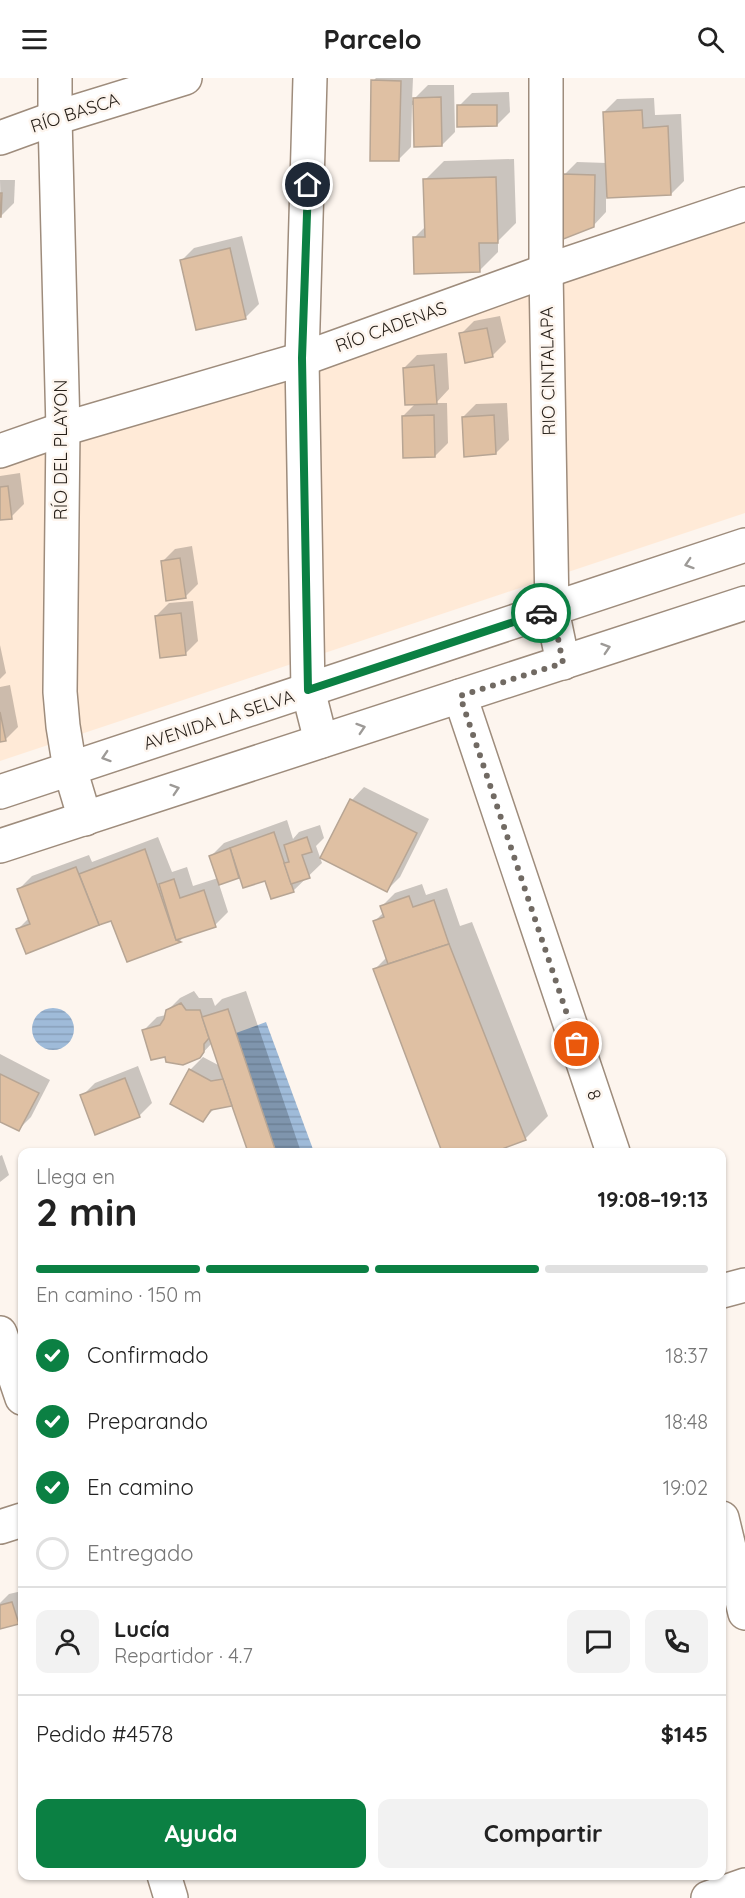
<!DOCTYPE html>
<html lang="es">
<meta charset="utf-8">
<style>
:root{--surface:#fff;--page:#f2f2f2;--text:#222;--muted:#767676;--line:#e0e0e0;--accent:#0b8043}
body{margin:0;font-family:Quicksand,sans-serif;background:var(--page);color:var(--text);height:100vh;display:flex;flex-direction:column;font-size:22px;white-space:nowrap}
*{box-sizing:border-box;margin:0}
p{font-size:20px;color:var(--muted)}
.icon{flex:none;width:33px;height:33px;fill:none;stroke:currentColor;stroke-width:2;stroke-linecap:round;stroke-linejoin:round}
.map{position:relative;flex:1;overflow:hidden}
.details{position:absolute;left:18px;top:1070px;width:708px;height:732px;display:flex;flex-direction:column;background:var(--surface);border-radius:12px;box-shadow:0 2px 4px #0004}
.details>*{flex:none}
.pin{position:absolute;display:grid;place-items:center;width:51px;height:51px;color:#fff;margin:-26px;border:3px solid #fff;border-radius:50%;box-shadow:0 2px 6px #0007}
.courier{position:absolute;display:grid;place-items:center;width:60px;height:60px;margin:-30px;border:4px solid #0b8043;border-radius:50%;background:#fff;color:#222;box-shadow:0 2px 8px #0007}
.head em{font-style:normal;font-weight:700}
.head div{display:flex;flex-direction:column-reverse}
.head{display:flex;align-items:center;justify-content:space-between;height:102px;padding:0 18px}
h1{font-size:39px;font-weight:700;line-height:45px}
.bar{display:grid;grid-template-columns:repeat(4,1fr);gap:9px 6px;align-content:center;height:72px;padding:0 18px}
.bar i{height:8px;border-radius:4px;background:var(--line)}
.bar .selected{background:var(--accent)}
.bar p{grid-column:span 4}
.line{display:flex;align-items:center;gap:15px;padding:0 18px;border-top:2px solid var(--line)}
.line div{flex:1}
.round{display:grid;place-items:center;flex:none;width:63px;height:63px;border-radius:12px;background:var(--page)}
ol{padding:0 18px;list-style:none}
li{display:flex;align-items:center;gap:18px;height:66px}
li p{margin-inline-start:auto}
li .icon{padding:6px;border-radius:50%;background:var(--accent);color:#fff;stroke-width:4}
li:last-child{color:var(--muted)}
li i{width:33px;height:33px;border:3px solid var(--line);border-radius:50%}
.action{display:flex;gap:12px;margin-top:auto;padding:12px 18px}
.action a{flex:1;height:69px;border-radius:12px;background:var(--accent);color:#fff;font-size:24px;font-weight:700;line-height:69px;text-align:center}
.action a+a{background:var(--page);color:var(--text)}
header{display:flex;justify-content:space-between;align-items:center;height:78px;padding:0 18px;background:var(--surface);font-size:27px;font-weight:700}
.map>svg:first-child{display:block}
</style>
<header><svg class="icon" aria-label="menu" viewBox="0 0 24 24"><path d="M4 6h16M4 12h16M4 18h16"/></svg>Parcelo<svg class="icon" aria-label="search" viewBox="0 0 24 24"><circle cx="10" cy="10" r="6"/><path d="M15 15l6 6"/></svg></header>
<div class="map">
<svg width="745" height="1820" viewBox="0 0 745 1820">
<defs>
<pattern id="water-rules" width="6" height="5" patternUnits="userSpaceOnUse" patternTransform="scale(1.5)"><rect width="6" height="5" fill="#9fbbd9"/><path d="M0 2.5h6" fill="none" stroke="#89a0ba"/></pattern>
</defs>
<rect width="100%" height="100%" fill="#fdf5ee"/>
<path fill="#ffead7" d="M 745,138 L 745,435 L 0,683 L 0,389 Z"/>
<g fill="url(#water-rules)">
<circle cx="53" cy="951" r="21"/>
<path d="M 266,944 L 314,1074 L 276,1074 L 236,955 Z"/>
</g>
<g fill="#0003">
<path d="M 376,0 L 413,0 L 412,23 L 428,7 L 454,7 L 455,54 L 442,67 L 415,27 L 412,27 L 411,69 L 398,82 L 373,3 Z"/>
<path d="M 509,14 L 510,34 L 497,47 L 459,28 L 472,15 Z"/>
<path d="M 654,20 L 655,37 L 681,36 L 684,103 L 671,116 L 606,119 L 606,134 L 593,148 L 564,97 L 577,84 L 607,85 L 604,34 L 617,21 Z"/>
<path d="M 514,81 L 516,145 L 498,163 L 498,174 L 479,193 L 414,160 L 426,148 L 425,102 L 444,83 Z"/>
<path d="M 0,102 L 15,102 L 14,125 L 1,138 Z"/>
<path d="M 242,158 L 259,226 L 246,239 L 197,250 L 181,183 L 194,170 Z"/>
<path d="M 500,238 L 506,264 L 493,277 L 467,283 L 461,256 L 474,243 Z"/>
<path d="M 447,275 L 449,311 L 436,325 L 447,325 L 448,365 L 435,378 L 403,338 L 416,325 L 404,290 L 417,277 Z"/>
<path d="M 507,325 L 509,362 L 496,375 L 463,339 L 476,326 Z"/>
<path d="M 20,395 L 24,426 L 11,439 L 0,441 L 0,398 Z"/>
<path d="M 192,468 L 198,506 L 185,519 L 162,484 L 175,471 Z"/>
<path d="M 193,523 L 198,563 L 185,576 L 156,538 L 169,525 Z"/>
<path d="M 0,567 L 6,595 L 0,601 Z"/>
<path d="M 10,607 L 18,649 L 5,662 L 0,663 L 0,609 Z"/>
<path d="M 364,709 L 429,741 L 400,799 L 387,812 L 322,780 L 352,722 Z"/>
<path d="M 287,742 L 293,761 L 299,754 L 320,747 L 324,760 L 316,768 L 322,785 L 293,813 L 266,801 L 240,798 L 219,806 L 228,834 L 215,847 L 185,857 L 180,863 L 128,882 L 112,841 L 26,874 L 18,851 L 29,840 L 19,811 L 32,798 L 89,777 L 92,784 L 158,759 L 172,794 L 187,789 L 193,808 L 218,800 L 211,778 L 224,765 Z"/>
<path d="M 422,806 L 426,817 L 447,810 L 460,848 L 472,844 L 548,1038 L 525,1061 L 490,1074 L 444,1074 L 375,891 L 387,879 L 375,843 L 384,834 L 382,828 L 395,815 Z"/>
<path d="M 194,913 L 199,920 L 212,920 L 215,928 L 222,921 L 246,913 L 301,1074 L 249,1074 L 233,1025 L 215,1030 L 203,1042 L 190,992 L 203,979 L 220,988 L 212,965 L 199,979 L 166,977 L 144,952 L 157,939 L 166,937 L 167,933 L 180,920 Z"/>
<path d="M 0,976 L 50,1002 L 31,1039 L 18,1052 L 0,1042 Z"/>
<path d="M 138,988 L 152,1025 L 139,1038 L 82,1018 L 95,1005 Z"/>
<path d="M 2,1077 L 9,1097 L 0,1104 L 0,1078 Z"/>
<path d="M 22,1513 L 22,1540 L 18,1545 L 0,1545 L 0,1525 L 9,1516 Z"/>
</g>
<g fill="#dfc0a3" stroke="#b7a594" stroke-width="1.5">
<path d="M 371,2 L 401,3 L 399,83 L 370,83 Z"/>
<path d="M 441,19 L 442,68 L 414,69 L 413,20 Z"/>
<path d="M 457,27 L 497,27 L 497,48 L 457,49 Z"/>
<path d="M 642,32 L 643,50 L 668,48 L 671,117 L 607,120 L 603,34 Z"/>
<path d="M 562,96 L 595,97 L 594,149 L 561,162 Z"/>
<path d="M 496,99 L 498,165 L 479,165 L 480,194 L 414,196 L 413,159 L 425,159 L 423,101 Z"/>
<path d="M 0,115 L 2,115 L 1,139 L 0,139 Z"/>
<path d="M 230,170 L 246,241 L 196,252 L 180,182 Z"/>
<path d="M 487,250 L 493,279 L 465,285 L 459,255 Z"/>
<path d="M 434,287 L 437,326 L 405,327 L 403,290 Z"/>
<path d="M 434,337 L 435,379 L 403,380 L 402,338 Z"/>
<path d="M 494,337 L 496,376 L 464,379 L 462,339 Z"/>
<path d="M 8,408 L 12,441 L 0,442 L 0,409 Z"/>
<path d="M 180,480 L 186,520 L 166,523 L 161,483 Z"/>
<path d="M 181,535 L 186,577 L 160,580 L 155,538 Z"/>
<path d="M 0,634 L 6,663 L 0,664 Z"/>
<path d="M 350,721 L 417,755 L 387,814 L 320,780 Z"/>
<path d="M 274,754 L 294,814 L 271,821 L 265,803 L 243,810 L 230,770 Z"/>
<path d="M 307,759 L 312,774 L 302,777 L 310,800 L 291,806 L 284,785 L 289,784 L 284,767 Z"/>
<path d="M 230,770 L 239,800 L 219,807 L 209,778 Z"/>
<path d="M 145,771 L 176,862 L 181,864 L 127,884 L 111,843 L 99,847 L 79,796 Z"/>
<path d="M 76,789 L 99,847 L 26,876 L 16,851 L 30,846 L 17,811 Z"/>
<path d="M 174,801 L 180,820 L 204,812 L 216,849 L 176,862 L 159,806 Z"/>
<path d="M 409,818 L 413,829 L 434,822 L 449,866 L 388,886 L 373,843 L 384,839 L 380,828 Z"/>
<path d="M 449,866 L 526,1062 L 494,1074 L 442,1074 L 373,891 Z"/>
<path d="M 181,925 L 186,932 L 200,932 L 209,960 L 204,966 L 204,974 L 200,980 L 183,987 L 166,984 L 165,979 L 151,982 L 142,952 L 160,947 L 164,941 L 166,932 Z"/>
<path d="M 228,931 L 236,955 L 276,1074 L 248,1074 L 232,1028 L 202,939 Z"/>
<path d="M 189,991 L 211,1003 L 223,1001 L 232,1028 L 211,1032 L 203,1044 L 170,1026 Z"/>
<path d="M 0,996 L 39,1015 L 19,1053 L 0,1044 Z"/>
<path d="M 125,1000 L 140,1039 L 95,1057 L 80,1017 Z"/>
<path d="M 12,1524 L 19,1546 L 0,1551 L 0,1527 Z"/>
</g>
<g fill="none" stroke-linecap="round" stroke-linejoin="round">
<defs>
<g id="street">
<path d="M 55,0 L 55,40 L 63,351 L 60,614 L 63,648 L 70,691 L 85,741"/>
<path d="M 310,0 L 302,281 L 308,612 L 321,663"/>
<path d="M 546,0 L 546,193 L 552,532 L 563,585"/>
<path d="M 0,60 L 55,40 L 185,0"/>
<path d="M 0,373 L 63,351 L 302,281 L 546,193 L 745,126"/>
<path d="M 460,618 L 613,1074"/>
<path d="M 722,1213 L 745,1207"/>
<path d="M 0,1255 L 22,1320"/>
<path d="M 722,1440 L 745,1535"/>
<path d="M 0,1449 L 22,1442"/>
<path d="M 164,1797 L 171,1820"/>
<path d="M 708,1820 L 745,1807"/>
</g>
<g id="secondary">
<path d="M 0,714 L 745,467"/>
<path d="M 0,768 L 745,525"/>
</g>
</defs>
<use href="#street" stroke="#9e8c7c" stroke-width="36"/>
<use href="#secondary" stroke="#9e8c7c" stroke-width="36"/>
<use href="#street" stroke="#fff" stroke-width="33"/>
<use href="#secondary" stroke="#fff" stroke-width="33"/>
</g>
<defs><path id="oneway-chevron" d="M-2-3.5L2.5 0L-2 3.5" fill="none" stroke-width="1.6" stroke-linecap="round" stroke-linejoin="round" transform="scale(1.5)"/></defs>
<g stroke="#9d9a97">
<use href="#oneway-chevron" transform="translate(689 486) rotate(162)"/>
<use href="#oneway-chevron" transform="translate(606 570) rotate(-18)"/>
<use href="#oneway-chevron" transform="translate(361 650) rotate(-18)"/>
<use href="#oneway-chevron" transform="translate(106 679) rotate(162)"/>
<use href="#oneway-chevron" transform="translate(175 711) rotate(-18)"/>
</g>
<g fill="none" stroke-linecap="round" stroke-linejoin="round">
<path stroke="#716a63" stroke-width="6" stroke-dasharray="0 10.8" d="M 541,535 L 552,531 L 563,585 L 460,618 L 577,966"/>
<path stroke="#0b8043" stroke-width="8" d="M 308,107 L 302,280 L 308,612 L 541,535"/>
</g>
<g text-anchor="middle" stroke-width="5" stroke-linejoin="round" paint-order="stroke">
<g font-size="18" fill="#261f18" stroke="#fdf5ee">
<text transform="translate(75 35) rotate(-18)" y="6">RÍO BASCA</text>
<text transform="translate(391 249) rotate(-20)" y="6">RÍO CADENAS</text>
<text transform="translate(548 293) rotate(-91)" y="6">RIO CINTALAPA</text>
<text transform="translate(61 372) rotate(-90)" y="6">RÍO DEL PLAYON</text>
<text transform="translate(219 642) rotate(-18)" y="6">AVENIDA LA SELVA</text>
<text transform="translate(594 1017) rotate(71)" y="6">8</text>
</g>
</g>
</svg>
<div class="pin" style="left:577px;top:966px;background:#ea580c"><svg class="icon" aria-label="bag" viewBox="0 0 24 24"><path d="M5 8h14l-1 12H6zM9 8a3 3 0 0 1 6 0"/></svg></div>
<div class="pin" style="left:308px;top:107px;background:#1f2937"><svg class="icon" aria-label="home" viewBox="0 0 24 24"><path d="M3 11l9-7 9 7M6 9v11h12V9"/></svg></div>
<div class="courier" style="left:541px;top:535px"><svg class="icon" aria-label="car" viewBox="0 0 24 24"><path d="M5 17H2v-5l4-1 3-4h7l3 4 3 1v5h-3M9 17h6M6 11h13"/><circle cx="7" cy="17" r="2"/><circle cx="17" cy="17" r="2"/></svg></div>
<section class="details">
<div class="head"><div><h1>2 min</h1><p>Llega en</p></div><em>19:08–19:13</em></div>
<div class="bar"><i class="selected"></i><i class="selected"></i><i class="selected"></i><i></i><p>En camino · 150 m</p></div>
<ol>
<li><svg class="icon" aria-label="check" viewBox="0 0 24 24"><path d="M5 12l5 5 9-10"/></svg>Confirmado<p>18:37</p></li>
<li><svg class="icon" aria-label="check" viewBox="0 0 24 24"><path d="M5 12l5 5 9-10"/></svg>Preparando<p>18:48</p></li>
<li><svg class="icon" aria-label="check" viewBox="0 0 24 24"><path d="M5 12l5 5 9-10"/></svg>En camino<p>19:02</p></li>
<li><i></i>Entregado</li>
</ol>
<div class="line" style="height:108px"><a class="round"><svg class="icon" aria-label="person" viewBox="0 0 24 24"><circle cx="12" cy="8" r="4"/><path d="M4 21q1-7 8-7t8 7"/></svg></a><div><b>Lucía</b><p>Repartidor · 4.7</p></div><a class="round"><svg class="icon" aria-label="chat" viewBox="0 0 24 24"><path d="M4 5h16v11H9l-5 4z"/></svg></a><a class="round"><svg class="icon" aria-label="phone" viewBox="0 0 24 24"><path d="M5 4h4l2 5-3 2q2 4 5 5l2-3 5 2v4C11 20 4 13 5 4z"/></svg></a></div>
<div class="line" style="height:78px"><div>Pedido #4578</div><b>$145</b></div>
<div class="action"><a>Ayuda</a><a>Compartir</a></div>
</section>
</div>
